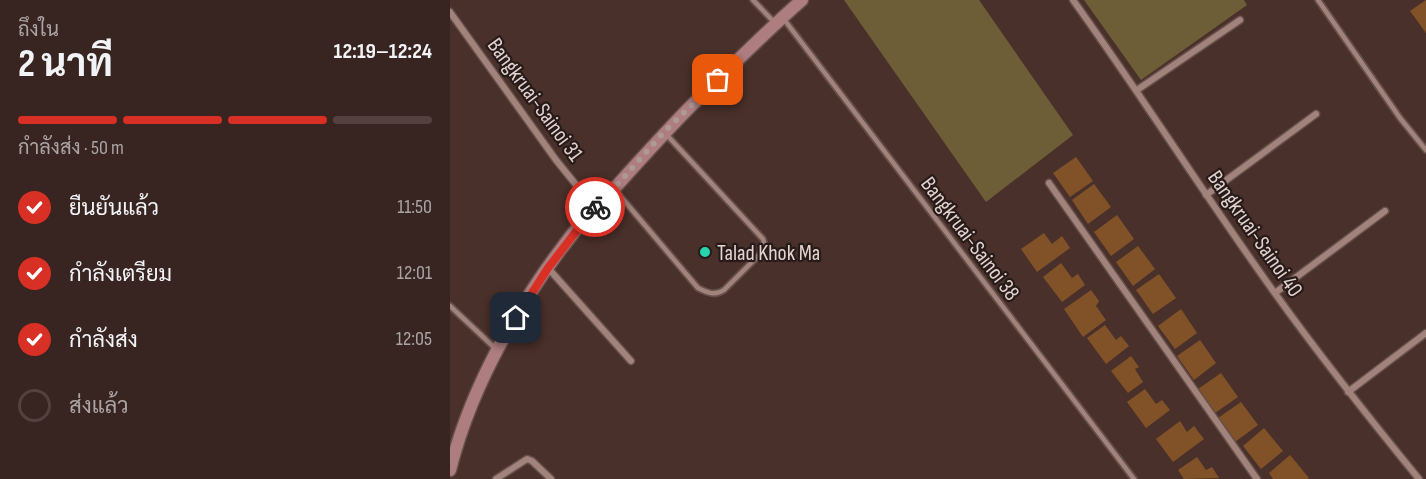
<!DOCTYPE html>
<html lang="th">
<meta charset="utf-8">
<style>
:root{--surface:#382420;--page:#3f2c29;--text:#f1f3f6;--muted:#aba4a5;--line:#52413e;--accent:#d93025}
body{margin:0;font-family:"Sofia Sans Condensed",Sarabun,sans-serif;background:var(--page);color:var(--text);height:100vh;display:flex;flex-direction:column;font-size:22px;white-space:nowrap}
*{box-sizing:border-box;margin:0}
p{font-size:20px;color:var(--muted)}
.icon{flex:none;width:33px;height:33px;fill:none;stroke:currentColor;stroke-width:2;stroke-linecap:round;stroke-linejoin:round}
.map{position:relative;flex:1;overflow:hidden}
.sheet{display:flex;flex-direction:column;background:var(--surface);width:450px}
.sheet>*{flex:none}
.pin{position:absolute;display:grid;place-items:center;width:51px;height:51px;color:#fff;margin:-26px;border-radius:12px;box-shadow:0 3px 9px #0006}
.courier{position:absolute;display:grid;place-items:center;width:60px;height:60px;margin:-30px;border:4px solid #d93025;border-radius:50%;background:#fff;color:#222;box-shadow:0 2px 8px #0007}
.overview em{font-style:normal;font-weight:700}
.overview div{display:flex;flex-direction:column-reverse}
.overview{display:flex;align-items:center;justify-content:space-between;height:102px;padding:0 18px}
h1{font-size:39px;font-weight:700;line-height:45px}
.bar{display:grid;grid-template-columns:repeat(4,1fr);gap:9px 6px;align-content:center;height:72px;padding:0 18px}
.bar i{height:8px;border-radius:4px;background:var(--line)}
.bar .on{background:var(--accent)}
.bar p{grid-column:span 4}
ol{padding:0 18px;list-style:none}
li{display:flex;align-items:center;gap:18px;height:66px}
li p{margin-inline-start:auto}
li .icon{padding:6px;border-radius:50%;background:var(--accent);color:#fff;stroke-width:4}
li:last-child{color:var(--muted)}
li i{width:33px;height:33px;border:3px solid var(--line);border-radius:50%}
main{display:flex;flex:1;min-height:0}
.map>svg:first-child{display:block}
</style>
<main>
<section class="sheet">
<div class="overview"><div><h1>2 นาที</h1><p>ถึงใน</p></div><em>12:19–12:24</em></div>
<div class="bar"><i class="on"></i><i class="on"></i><i class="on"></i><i></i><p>กำลังส่ง · 50 m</p></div>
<ol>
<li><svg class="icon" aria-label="check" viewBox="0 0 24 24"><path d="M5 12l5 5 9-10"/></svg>ยืนยันแล้ว<p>11:50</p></li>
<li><svg class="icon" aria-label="check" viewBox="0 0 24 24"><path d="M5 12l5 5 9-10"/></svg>กำลังเตรียม<p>12:01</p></li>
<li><svg class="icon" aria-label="check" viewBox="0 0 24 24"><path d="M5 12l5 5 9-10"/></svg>กำลังส่ง<p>12:05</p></li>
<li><i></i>ส่งแล้ว</li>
</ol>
</section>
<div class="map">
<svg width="976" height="479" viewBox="0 0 976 479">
<rect width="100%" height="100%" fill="#4a302a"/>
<g fill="#6e5e38">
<path d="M 394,0 L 529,0 L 623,135 L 536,202 Z"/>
<path d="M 634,0 L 794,0 L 797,5 L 691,80 Z"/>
</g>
<g fill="#815228">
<path d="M 976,0 L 976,33 L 960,11 Z"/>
<path d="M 626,157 L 643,181 L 620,197 L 603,173 Z"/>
<path d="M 644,184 L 661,207 L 638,224 L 622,200 Z"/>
<path d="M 667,215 L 684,239 L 661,256 L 644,232 Z"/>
<path d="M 594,233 L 602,244 L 612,236 L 620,248 L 587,272 L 571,249 Z"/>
<path d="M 688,246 L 705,269 L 683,286 L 666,262 Z"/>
<path d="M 611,263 L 622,278 L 628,274 L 635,285 L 612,302 L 593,277 Z"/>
<path d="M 709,274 L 726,298 L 703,314 L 686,290 Z"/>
<path d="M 641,290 L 649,301 L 646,306 L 656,320 L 633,337 L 614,309 Z"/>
<path d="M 731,309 L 747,333 L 725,349 L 708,326 Z"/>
<path d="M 655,325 L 666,340 L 671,336 L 679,346 L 656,364 L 637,338 Z"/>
<path d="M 750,340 L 766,363 L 744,380 L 727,356 Z"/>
<path d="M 681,356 L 689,367 L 685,369 L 693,382 L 678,393 L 661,371 Z"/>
<path d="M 771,373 L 788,397 L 765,413 L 748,389 Z"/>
<path d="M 695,389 L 706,404 L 712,400 L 720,410 L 696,428 L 677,402 Z"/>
<path d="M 791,402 L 808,425 L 785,442 L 768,418 Z"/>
<path d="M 730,421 L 737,432 L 744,426 L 754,439 L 723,462 L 706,439 Z"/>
<path d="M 814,428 L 833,451 L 811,469 L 793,446 Z"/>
<path d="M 840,455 L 859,478 L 857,479 L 823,479 L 819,473 Z"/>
<path d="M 747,457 L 756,470 L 762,467 L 769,478 L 734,479 L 728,470 Z"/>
</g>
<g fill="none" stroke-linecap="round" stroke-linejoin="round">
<defs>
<g id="service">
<path d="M 303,0 L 324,22"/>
<path d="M 868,0 L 950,118 L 976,150"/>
<path d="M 333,18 L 684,479"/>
<path d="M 166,191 L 248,288 C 258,293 265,296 274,290 L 312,252 L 315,246 L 313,239 L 215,133"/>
<path d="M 0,306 L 46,349"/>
</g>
<g id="minor">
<path d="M 623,0 C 692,96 755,196 824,292 C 870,356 919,418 969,479"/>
<path d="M 0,12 L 106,160 L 144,207"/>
<path d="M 687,90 L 790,20"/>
<path d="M 599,183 L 807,479"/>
<path d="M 756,195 L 866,114"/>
<path d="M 98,268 L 181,361"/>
<path d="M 825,293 L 935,211"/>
<path d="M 898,392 L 976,333"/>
<path d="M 46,479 L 77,459 L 82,461 L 101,479"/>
</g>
<path id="secondary" d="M 0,470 C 23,378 81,281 143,209 C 149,202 157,197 163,190 C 189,161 215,132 243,104 C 279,69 314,33 352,0"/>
</defs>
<use href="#service" stroke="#654f4a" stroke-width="8"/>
<use href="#minor" stroke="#654f4a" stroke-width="9"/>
<use href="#secondary" stroke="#654f4a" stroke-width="15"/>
<use href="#service" stroke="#a2837c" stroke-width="4.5"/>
<use href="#minor" stroke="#a2837c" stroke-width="6"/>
<use href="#secondary" stroke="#ae7d7f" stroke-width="12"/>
</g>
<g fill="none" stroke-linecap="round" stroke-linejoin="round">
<path stroke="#ad9995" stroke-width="6" stroke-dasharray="0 10.8" d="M 145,207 L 159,194 L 214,132 L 268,80"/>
<path stroke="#d93025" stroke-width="8" d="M 66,318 L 98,268 L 145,207"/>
</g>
<circle fill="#29d5ac" stroke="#271b19" stroke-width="2" cx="255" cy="252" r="6"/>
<g text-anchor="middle" stroke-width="4.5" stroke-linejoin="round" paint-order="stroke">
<g font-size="22" fill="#e3d2ce" stroke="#271b19">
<text transform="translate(86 99) rotate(54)" y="8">Bangkruai-Sainoi 31</text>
<text transform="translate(806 233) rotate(55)" y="8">Bangkruai-Sainoi 40</text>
<text transform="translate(521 238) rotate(53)" y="8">Bangkruai-Sainoi 38</text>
</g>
<g font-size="22" fill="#e3d2ce" stroke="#271b19" text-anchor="start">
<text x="267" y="260">Talad Khok Ma</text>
</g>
</g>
</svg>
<div class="pin" style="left:268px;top:80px;background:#ea580c"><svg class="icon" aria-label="bag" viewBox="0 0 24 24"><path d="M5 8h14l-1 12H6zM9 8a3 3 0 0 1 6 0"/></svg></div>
<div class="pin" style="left:66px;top:318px;background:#1f2937"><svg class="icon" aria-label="home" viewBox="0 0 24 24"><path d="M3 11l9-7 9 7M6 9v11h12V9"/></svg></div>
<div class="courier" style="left:145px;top:207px"><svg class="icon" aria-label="bike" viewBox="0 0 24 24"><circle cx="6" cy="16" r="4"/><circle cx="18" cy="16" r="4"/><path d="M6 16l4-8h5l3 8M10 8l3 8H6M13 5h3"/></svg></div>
</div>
</main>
